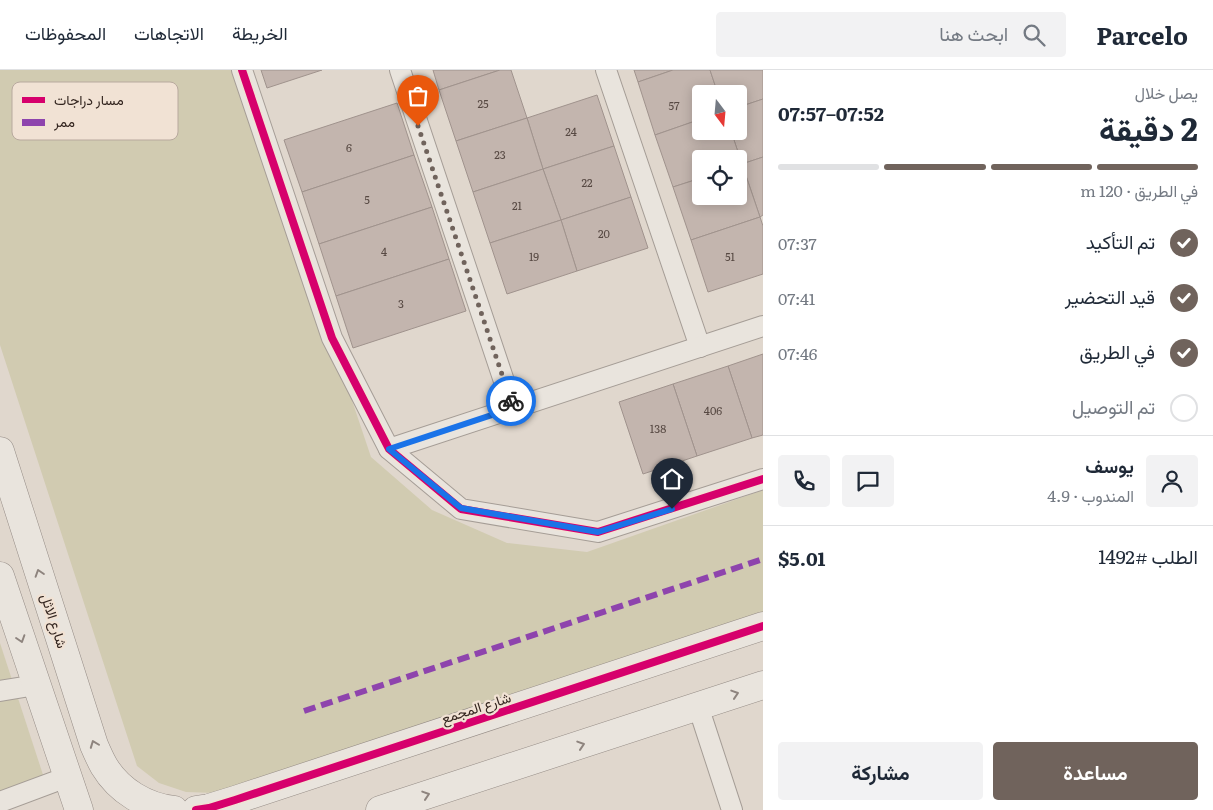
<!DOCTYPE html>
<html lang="ar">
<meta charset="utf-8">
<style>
:root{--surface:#fff;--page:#f2f2f3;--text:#1f2937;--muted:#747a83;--line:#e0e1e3;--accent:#70635c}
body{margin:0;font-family:Literata,Vazirmatn,serif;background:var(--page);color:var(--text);direction:rtl;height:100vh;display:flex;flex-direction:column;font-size:19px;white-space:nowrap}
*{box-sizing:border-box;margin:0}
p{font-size:16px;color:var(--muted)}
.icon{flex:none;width:28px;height:28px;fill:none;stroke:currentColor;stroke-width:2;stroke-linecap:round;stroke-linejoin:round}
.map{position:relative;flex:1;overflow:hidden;direction:ltr}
.drawer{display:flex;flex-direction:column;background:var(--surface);width:450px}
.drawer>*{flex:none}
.needle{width:32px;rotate:164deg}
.tools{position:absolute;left:692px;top:15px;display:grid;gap:10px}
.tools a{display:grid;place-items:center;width:55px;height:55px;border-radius:5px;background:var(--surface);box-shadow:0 2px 12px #0003;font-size:25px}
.pin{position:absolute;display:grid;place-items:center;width:42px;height:42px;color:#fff;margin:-51px -21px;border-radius:50% 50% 50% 0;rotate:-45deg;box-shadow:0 0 5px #0007}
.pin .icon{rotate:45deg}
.courier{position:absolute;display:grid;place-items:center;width:50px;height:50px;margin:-25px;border:4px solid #1a73e8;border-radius:50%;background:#fff;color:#222;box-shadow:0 1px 6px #0007}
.overview em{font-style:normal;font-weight:700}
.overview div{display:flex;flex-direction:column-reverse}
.overview{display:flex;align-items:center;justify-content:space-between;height:85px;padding:0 15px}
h1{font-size:32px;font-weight:700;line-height:38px}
.bar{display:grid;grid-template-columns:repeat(4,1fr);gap:8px 5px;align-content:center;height:60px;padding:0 15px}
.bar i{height:6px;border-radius:4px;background:var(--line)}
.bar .selected{background:var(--accent)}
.bar p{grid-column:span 4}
.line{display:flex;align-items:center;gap:12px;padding:0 15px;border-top:1px solid var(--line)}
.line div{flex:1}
.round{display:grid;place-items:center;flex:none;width:52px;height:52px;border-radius:5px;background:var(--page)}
ol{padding:0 15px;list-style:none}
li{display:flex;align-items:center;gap:15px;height:55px}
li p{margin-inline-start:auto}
li .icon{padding:5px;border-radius:50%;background:var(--accent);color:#fff;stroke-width:4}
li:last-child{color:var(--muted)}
li i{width:28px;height:28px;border:2px solid var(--line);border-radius:50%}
.button{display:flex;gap:10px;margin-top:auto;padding:10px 15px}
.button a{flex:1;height:58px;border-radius:5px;background:var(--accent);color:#fff;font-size:20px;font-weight:700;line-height:58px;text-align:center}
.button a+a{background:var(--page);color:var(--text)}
header{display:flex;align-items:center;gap:30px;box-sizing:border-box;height:70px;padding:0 25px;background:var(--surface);border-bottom:1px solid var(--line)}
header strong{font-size:24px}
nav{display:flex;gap:28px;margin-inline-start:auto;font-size:18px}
.search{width:350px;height:45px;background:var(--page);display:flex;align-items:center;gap:12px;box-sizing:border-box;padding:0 18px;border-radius:5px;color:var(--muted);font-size:19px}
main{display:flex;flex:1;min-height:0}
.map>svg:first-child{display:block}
</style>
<header>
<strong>Parcelo</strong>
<div class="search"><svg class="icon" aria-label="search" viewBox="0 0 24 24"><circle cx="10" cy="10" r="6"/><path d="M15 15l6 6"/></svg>ابحث هنا</div>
<nav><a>الخريطة</a><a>الاتجاهات</a><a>المحفوظات</a></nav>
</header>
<main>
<section class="drawer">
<div class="overview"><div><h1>2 دقيقة</h1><p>يصل خلال</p></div><em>07:52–07:57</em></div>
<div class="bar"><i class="selected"></i><i class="selected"></i><i class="selected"></i><i></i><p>في الطريق · 120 m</p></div>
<ol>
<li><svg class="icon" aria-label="check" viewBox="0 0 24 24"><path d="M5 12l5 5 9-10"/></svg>تم التأكيد<p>07:37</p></li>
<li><svg class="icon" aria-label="check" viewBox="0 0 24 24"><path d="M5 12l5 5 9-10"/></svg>قيد التحضير<p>07:41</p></li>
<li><svg class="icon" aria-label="check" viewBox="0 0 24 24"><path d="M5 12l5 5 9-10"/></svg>في الطريق<p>07:46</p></li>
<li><i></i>تم التوصيل</li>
</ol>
<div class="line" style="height:90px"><a class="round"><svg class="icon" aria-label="person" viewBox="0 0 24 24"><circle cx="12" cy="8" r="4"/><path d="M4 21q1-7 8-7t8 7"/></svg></a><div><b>يوسف</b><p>المندوب · 4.9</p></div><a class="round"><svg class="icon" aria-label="chat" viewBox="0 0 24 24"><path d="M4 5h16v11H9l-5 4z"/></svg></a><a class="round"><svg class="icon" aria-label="phone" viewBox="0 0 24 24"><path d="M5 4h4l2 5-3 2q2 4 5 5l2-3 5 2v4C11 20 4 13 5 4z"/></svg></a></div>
<div class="line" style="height:65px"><div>الطلب #1492</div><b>$5.01</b></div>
<div class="button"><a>مساعدة</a><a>مشاركة</a></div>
</section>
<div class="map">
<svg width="763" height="740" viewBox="0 0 763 740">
<rect width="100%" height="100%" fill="#e0d7cd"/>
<g fill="#d1cbb1">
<path d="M 0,0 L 241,0 L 371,387 L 432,440 L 507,473 L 587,482 L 763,420 L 763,546 L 215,723 L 186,722 L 159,713 L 137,696 L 0,275 Z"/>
<path d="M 0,573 L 46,714 L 0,729 Z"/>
</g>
<g fill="#c3b5ae" stroke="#a0938d">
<path d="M 261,0 L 322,0 L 267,18 Z"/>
<path d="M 433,0 L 500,0 L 439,20 Z"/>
<path d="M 500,0 L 511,0 L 527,48 L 456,71 L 439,20 Z"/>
<path d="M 634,0 L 673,0 L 638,12 Z"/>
<path d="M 673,0 L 710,0 L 718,24 L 701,24 L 701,49 L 655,65 L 638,12 Z"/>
<path d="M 710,0 L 763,0 L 763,29 L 739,37 L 739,24 L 718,24 Z"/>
<path d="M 597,25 L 614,76 L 543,99 L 527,48 Z"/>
<path d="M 763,29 L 763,87 L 742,94 L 731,61 L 739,61 L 739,37 Z"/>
<path d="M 397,33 L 414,85 L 302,122 L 284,70 Z"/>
<path d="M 527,48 L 543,99 L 473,122 L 456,71 Z"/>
<path d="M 701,49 L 701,61 L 731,61 L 742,94 L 739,95 L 739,89 L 701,89 L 701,108 L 673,117 L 655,65 Z"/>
<path d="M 614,76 L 631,127 L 561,150 L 543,99 Z"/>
<path d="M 414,85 L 432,137 L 319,174 L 302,122 Z"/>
<path d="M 763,87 L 763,145 L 760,147 L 742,94 Z"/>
<path d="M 742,94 L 760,147 L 691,170 L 673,117 L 701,108 L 701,126 L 739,126 L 739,95 Z"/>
<path d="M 543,99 L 561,150 L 490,173 L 473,122 Z"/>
<path d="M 631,127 L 648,178 L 577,201 L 561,150 Z"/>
<path d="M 432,137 L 449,189 L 336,226 L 319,174 Z"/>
<path d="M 760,147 L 763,156 L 763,204 L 708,222 L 691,170 Z"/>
<path d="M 561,150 L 577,201 L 507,224 L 490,173 Z"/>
<path d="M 449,189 L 466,241 L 353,278 L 336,226 Z"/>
<path d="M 763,284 L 763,365 L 752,368 L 728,296 Z"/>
<path d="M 728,296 L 752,368 L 697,386 L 673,314 Z"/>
<path d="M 673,314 L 697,386 L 643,404 L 619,332 Z"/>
</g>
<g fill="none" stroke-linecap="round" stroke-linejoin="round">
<defs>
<g id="street">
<path d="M 242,0 L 332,268 L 389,379 L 461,439 L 598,462 L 763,409"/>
<path d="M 400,0 L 513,338"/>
<path d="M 606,0 L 700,277"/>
<path d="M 389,379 L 763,256"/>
<path d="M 0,621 L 36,615"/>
<path d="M 698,636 L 732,740"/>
<path d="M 0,732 L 67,707"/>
</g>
<g id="secondary">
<path d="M 0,381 L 94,675 C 97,682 100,689 104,696 C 119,721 146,737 174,740"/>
<path d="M 0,506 L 79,740"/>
<path d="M 196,740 L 209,738 L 235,730 L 763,556"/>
<path d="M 380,740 L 763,615"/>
</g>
</defs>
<use href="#street" stroke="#a59d96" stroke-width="22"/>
<use href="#secondary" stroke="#958c86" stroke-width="29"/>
<use href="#street" stroke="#e9e4dd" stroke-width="20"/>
<use href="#secondary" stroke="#e9e4dd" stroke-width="28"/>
<path stroke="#8e44ad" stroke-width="6" stroke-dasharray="12 6" stroke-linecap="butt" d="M 304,641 L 763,489"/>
<defs>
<g id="cycleway">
<path d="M 242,0 L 332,268 L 389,379 L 461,439 L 598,462 L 763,409"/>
<path d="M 196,740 L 209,738 L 235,730 L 763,556"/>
</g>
</defs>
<use href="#cycleway" stroke="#f1e2d4" stroke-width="11"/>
<use href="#cycleway" stroke="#d6006c" stroke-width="8"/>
</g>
<defs><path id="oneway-chevron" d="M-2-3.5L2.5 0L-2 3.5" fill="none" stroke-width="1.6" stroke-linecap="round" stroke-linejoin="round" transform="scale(1.25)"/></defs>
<g stroke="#8e847e">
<use href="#oneway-chevron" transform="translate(39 503) rotate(-108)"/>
<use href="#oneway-chevron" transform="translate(21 569) rotate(72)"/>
<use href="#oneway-chevron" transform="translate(735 624) rotate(-18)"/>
<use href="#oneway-chevron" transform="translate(94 674) rotate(-111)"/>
<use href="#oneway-chevron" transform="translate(581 675) rotate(-18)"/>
<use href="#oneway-chevron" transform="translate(426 725) rotate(-18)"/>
</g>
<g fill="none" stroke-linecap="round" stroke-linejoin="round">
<path stroke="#70635c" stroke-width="5" stroke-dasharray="0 9" d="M 418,56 L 511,331"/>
<path stroke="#1a73e8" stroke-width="6" d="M 511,331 L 513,338 L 389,379 L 461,438 L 598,462 L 672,439"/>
</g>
<g text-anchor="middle" stroke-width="4.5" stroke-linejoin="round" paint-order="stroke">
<g font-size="11" fill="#574943">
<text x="483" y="38">25</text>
<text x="674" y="40">57</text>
<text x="571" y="66">24</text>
<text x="349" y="82">6</text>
<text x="500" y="89">23</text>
<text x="587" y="117">22</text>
<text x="367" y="134">5</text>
<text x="517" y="140">21</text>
<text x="604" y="168">20</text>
<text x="384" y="186">4</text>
<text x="534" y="191">19</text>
<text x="730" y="191">51</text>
<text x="401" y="238">3</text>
<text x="713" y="345">406</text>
<text x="658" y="363">138</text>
</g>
<g font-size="14" fill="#33251f" stroke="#f1e2d4">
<text transform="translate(54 551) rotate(72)" y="5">شارع الاثل</text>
<text transform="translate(476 638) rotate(-18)" y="5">شارع المجمع</text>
</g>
</g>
<rect x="12" y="12" width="166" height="58" rx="8" fill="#f1e2d4" stroke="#b8a99e" stroke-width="1"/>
<rect x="22" y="27" width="23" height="6" fill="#d6006c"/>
<rect x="22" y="49" width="23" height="7" fill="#8e44ad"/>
<g font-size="14" fill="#33251f">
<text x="54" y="35">مسار دراجات</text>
<text x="54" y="57">ممر</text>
</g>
</svg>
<div class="tools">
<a><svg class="needle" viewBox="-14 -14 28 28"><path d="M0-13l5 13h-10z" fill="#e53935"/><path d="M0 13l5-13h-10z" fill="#747a83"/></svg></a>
<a><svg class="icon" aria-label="locate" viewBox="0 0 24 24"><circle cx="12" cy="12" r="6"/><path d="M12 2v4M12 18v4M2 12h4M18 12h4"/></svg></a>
</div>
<div class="pin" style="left:418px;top:56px;background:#ea580c"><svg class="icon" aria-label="bag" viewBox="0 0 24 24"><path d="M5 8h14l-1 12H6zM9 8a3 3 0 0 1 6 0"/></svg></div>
<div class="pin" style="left:672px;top:439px;background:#1f2937"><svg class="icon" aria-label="home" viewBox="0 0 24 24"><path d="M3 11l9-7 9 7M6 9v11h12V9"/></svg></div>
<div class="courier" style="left:511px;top:331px"><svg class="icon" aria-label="bike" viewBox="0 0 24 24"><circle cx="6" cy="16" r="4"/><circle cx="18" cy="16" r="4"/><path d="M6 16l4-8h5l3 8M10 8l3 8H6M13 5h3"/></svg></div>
</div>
</main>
